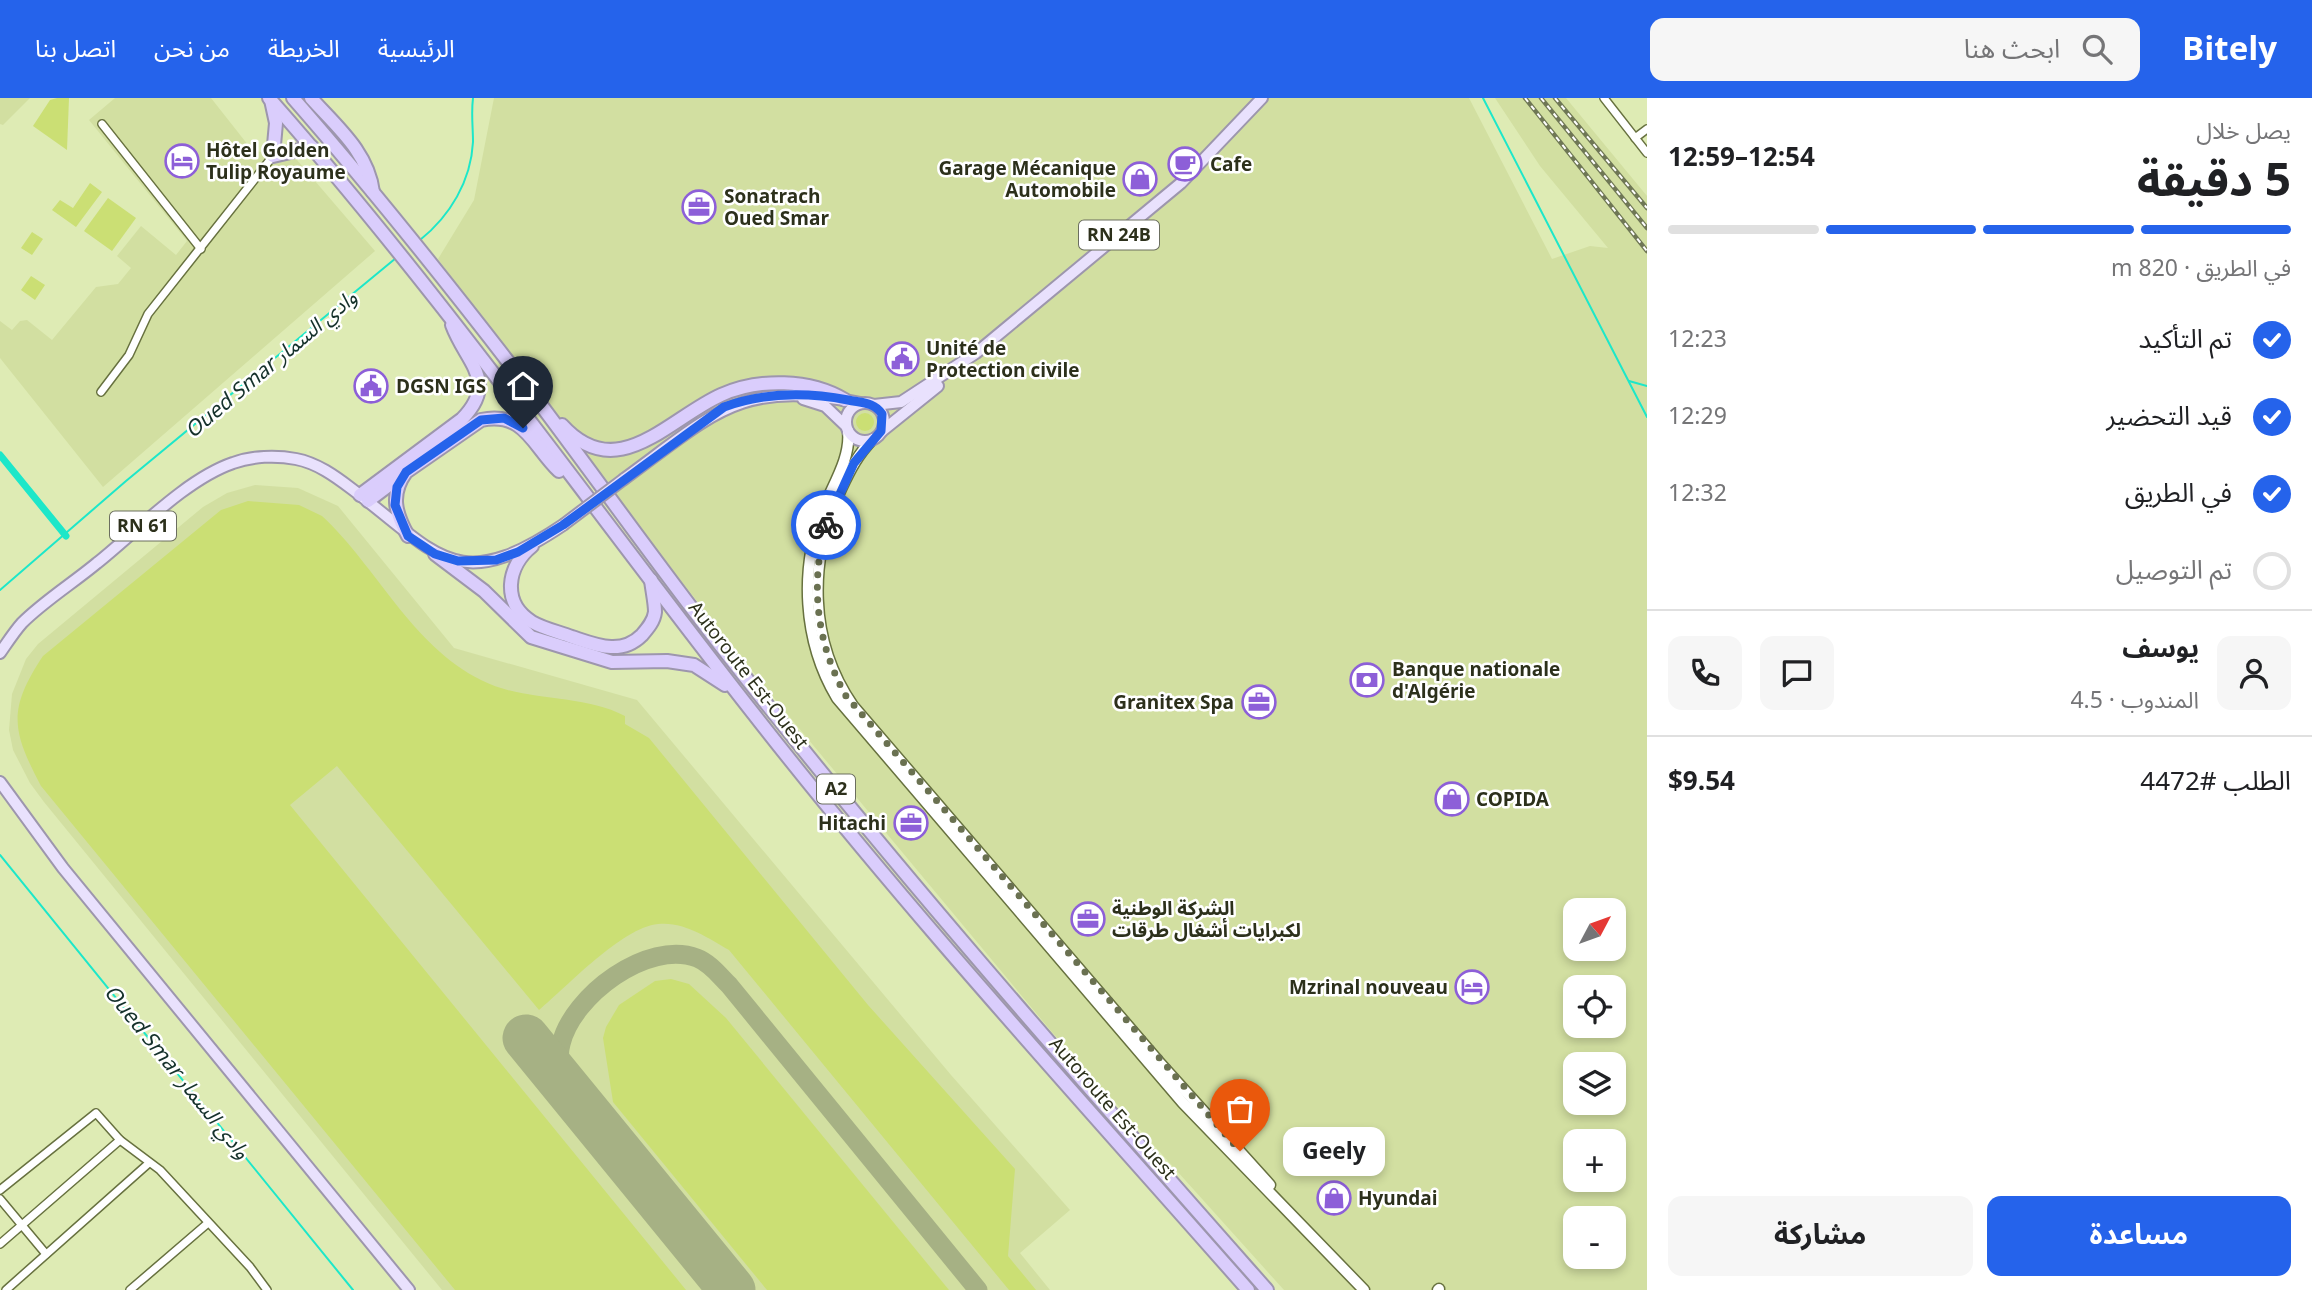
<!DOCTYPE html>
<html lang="ar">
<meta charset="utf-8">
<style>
:root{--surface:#fff;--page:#f6f6f6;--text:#202124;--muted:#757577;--line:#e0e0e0;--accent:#2563eb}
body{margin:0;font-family:Georgia,"Noto Sans Arabic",serif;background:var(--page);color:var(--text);direction:rtl;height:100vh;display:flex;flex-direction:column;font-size:26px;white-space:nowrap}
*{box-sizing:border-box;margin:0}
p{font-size:23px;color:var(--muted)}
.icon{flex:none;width:38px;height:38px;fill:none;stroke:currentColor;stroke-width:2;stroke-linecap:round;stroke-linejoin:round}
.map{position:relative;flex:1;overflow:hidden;direction:ltr}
.panel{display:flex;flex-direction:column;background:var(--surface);width:665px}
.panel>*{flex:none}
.needle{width:46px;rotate:49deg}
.buttons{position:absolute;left:1563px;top:800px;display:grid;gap:14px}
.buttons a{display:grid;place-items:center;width:63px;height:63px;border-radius:14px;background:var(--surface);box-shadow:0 4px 10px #0003;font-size:35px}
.pin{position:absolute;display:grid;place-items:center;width:60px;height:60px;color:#fff;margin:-72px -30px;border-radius:50% 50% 50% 0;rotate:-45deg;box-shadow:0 0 7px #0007}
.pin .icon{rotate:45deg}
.courier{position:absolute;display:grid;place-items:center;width:70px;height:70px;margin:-35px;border:5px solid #2563eb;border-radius:50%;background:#fff;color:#222;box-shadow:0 2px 9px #0007}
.bubble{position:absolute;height:49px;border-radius:14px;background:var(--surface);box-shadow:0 4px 10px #0003;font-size:23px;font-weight:700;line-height:49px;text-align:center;direction:rtl}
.headline em{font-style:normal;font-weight:700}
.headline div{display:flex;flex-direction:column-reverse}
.headline{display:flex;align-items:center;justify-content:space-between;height:119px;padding:0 21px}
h1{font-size:46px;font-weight:700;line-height:52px}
.bar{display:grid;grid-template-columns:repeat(4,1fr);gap:10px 7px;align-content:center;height:84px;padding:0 21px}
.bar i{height:9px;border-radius:5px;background:var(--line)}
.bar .selected{background:var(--accent)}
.bar p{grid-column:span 4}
.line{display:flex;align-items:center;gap:18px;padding:0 21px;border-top:2px solid var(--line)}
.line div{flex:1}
.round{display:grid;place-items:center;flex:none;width:74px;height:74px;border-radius:14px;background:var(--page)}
ol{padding:0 21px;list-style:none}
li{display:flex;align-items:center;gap:21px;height:77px}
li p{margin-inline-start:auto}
li .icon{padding:7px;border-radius:50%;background:var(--accent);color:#fff;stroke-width:4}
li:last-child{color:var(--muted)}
li i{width:38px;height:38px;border:4px solid var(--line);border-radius:50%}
.button{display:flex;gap:14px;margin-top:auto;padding:14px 21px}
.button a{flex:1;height:80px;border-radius:14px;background:var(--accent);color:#fff;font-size:28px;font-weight:700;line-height:80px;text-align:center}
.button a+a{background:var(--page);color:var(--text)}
header{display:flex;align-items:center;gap:42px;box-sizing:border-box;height:98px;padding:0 35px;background:var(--accent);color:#fff}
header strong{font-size:33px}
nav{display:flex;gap:38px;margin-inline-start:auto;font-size:24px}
.search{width:490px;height:63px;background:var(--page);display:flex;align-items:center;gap:18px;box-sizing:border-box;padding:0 24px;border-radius:14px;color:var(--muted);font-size:26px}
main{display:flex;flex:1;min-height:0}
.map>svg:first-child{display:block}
</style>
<header>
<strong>Bitely</strong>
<div class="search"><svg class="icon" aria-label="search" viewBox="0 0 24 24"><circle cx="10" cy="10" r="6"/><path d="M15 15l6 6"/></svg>ابحث هنا</div>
<nav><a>الرئيسية</a><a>الخريطة</a><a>من نحن</a><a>اتصل بنا</a></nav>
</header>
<main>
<section class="panel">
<div class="headline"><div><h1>5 دقيقة</h1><p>يصل خلال</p></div><em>12:54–12:59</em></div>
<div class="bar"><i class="selected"></i><i class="selected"></i><i class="selected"></i><i></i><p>في الطريق · 820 m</p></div>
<ol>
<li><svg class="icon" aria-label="check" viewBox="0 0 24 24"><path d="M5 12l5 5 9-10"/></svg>تم التأكيد<p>12:23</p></li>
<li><svg class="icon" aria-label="check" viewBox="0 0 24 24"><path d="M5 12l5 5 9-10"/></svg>قيد التحضير<p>12:29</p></li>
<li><svg class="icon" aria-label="check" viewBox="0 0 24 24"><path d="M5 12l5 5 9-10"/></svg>في الطريق<p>12:32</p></li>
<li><i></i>تم التوصيل</li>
</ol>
<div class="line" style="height:126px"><a class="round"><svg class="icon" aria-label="person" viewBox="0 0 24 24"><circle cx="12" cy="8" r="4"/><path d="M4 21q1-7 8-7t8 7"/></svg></a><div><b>يوسف</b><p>المندوب · 4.5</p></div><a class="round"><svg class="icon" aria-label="chat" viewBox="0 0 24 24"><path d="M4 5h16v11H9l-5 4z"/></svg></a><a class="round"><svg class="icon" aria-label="phone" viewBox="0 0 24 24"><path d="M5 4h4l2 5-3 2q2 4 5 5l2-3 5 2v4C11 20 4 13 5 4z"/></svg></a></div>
<div class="line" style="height:91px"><div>الطلب #4472</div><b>$9.54</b></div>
<div class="button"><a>مساعدة</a><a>مشاركة</a></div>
</section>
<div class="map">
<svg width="1647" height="1192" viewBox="0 0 1647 1192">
<rect width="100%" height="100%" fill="#deebb4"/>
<g fill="#d2dfa1" fill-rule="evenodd">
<path d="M 0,0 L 30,0 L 3,27 L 0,26 Z"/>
<path d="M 115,0 L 211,0 L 252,52 L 297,62 L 375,153 L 103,389 L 0,260 L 0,223 L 12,232 L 20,223 L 27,222 L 52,242 L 96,189 L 118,186 L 131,170 L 117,158 L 141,128 L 176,157 L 187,143 L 89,22 Z"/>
<path d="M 494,0 L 1469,0 L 1552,161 L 1590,148 L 1608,150 L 1540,68 L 1495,0 L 1566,0 L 1647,98 L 1647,1192 L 1284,1192 L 1051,933 L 778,605 L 585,362 L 438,161 L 474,102 ZM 1575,812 L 1614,812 L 1614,850 L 1575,850 ZM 1575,889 L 1614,889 L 1614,928 L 1575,928 ZM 1575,966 L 1614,966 L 1614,1004 L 1575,1004 ZM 1575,1043 L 1614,1043 L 1614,1082 L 1575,1082 ZM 1575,1120 L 1614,1120 L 1614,1158 L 1575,1158 Z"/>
<path d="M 255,387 L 298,390 L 338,408 L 454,550 L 637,602 L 951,977 L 1070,1112 L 1020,1155 L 1050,1192 L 442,1192 L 44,704 L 30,685 L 13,652 L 9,632 L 12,596 L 26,561 L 38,546 L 203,409 L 227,395 Z"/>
</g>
<g fill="#cbdf74">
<path d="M 57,0 L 69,0 L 67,52 L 33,28 L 50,2 Z"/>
<path d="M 90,85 L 102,94 L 76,129 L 52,112 L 60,102 L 73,110 Z"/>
<path d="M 108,100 L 136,120 L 112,153 L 84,133 Z"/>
<path d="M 32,134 L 43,141 L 32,157 L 21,150 Z"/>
<path d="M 31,178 L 45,187 L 35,202 L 21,192 Z"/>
<circle cx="865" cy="324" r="9"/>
<path d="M 248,403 L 299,407 L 322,418 C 377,469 411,547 481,582 C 526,605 580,595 625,618 L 625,626 L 649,640 L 868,907 L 1015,1071 L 1008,1158 L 1036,1192 L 1009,1192 L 729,852 C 708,840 684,823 658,826 C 621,830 568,888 539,912 L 337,668 L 290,707 L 686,1192 L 455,1192 L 41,688 C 12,633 7,612 43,558 L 221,412 Z"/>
<path d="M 671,881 L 689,886 L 726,920 L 949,1192 L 767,1192 L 613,1004 L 603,940 L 606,929 L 619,907 L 655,883 Z"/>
</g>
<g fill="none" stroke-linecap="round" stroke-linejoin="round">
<g stroke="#1de7c9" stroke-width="2">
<path d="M 1483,0 L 1647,319"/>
<path d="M 420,142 C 450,118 471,83 473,44 C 473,29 471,15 473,0"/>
<path d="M 1629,283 L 1647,288"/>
<path d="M 0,492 L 126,383 L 396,160"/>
<path d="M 0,757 L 353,1192"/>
</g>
<path stroke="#1de7c9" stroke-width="7" d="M 0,357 L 66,438"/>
<path stroke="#a6b184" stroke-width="19" d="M 572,996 C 564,980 556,964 561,946 C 572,898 648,841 697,860 C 710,865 719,877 729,887 L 978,1192"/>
<path stroke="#a6b184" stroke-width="47" d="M 526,940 L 732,1192"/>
<defs>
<g id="minor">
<path d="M 1604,0 L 1647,55"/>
<path d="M 102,26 L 201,151"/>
<path d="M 1635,40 L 1647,31"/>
<path d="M 101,294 L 129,257 L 148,216 L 273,58"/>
<path d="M 0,1092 L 96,1015 L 120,1042 L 160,1072 L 250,1169 L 267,1192"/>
<path d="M 0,1101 L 46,1156"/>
<path d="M 0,1146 L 120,1042"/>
<path d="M 6,1192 L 149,1065"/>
<path d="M 130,1192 L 208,1125"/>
</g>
<g id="secondary">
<path d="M 848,333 C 851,359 834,385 824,409 C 799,470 803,543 837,600 L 1183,1005 L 1364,1192"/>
<path d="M 873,341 C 858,356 850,372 841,391 C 808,462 808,543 853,608 L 1159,964 L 1270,1087"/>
<path d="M 1438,1192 L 1439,1191"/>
</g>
<g id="primary">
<path d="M 803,301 L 825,308 L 846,328"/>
<circle cx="865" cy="324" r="19"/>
<path d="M 874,307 L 901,304 L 976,255 L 1181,85 L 1262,0"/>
<path d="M 882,333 L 938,288"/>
<path d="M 624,381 C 716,314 740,281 861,305"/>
<path d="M 0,555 C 7,545 14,534 22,525 C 44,503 73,485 97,465 C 136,434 186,381 233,365 C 252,358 276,357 296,361 C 317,365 335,378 352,391 C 438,456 456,499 563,427"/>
<path d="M 0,684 L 63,770 L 409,1192"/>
</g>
<g id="motorway">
<path d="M 269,0 C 442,196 592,410 753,615 C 909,815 1081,1002 1248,1192"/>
<path d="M 293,0 C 370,88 442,178 513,270 C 582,360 647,453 717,543 C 891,767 1079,979 1267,1192"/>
<path d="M 311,0 C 337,29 368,54 373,94"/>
<path d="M 271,2 L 276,25 L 273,58 L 312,49"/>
<path d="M 562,327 C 617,388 668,321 721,297 C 759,280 810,281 845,302"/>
<path d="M 360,397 L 462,321 C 499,283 466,265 452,227"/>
<path d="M 368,403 L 401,378"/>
<path d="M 408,438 C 395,415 390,396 406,374 L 481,322 C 525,313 532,347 559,373"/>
<path d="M 532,448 C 507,468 501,505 532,524 C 544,531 559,534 572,539 C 596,547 621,558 642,537 C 648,530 654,523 655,514 C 655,504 652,492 651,482"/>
<path d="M 435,456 L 484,493 L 531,539 L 612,564 L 667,563 L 694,567 L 725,587"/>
</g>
</defs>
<use href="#minor" stroke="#67713f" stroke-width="10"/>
<use href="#secondary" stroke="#67713f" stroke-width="13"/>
<use href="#primary" stroke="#9d96ad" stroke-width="14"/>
<use href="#motorway" stroke="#9d96ad" stroke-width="16"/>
<use href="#minor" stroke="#fff" stroke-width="7"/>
<use href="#secondary" stroke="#fff" stroke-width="10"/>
<use href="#primary" stroke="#e9e1fd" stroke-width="10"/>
<use href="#motorway" stroke="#dacdfc" stroke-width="12"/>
<defs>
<g id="rail">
<path d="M 1525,0 L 1647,153"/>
<path d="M 1541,0 L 1647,130"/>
<path d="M 1555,0 L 1647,110"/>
</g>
</defs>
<use href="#rail" stroke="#6f7755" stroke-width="4.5"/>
<use href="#rail" stroke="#fff" stroke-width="2" stroke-dasharray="5" stroke-linecap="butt"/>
<defs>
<path id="primary-bridge" d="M 563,427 L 624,381"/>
</defs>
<use href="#primary-bridge" stroke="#9d96ad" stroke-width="14" stroke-linecap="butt"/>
<use href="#primary-bridge" stroke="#e9e1fd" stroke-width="10"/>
</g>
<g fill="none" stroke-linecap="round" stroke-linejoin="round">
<path stroke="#6a7151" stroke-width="7" stroke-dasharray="0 12.6" d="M 826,427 C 810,485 816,545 846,598 L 1240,1053"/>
<path stroke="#2563eb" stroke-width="9" d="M 523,330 L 504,320 L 481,322 L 406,374 L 397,389 L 395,407 L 408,438 L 435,456 L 458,463 L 496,462 L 518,454 L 563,427 L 724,309 C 765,294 806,294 848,302 C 862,305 874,304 882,316 L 881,333 L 854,365 L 826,427"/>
</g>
<defs>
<symbol id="hotel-ring" viewBox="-11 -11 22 22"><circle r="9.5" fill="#fff" stroke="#8d5fd8" stroke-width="1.5"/><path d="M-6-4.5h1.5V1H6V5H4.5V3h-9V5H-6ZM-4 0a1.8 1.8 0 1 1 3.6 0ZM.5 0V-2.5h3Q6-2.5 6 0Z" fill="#8d5fd8"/></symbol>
<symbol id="cafe-ring" viewBox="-11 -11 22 22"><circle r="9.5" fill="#fff" stroke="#8d5fd8" stroke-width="1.5"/><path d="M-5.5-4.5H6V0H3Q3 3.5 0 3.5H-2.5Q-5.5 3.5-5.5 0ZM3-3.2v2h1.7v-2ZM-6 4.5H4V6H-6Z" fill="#8d5fd8"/></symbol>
<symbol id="shop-ring" viewBox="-11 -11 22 22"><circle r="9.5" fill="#fff" stroke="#8d5fd8" stroke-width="1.5"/><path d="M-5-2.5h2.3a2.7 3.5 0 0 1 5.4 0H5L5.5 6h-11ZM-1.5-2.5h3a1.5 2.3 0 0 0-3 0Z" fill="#8d5fd8"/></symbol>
<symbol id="office-ring" viewBox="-11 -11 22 22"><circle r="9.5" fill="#fff" stroke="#8d5fd8" stroke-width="1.5"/><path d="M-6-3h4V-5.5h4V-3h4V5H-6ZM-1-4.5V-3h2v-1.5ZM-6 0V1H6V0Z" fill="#8d5fd8"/></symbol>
<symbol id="civic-ring" viewBox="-11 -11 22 22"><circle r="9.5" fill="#fff" stroke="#8d5fd8" stroke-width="1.5"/><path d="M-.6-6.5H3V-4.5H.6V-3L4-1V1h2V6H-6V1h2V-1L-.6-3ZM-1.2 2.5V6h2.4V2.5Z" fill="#8d5fd8"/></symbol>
<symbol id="bank-ring" viewBox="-11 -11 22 22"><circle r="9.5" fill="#fff" stroke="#8d5fd8" stroke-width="1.5"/><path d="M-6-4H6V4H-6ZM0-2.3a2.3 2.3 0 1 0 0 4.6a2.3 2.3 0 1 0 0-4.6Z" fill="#8d5fd8"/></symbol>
</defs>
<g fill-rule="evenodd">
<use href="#hotel-ring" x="163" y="44" width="38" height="38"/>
<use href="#cafe-ring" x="1166" y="47" width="38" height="38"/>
<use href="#shop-ring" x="1121" y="62" width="38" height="38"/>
<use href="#office-ring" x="680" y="90" width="38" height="38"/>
<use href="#civic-ring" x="883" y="242" width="38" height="38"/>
<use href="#civic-ring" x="352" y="269" width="38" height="38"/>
<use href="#bank-ring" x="1348" y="563" width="38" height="38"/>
<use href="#office-ring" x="1240" y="585" width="38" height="38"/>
<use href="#shop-ring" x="1433" y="682" width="38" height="38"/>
<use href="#office-ring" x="892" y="706" width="38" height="38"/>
<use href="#office-ring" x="1069" y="802" width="38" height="38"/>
<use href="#hotel-ring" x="1453" y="870" width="38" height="38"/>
<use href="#shop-ring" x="1315" y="1081" width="38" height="38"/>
</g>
<g text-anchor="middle" stroke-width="5" stroke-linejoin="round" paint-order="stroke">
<g fill="#fff" stroke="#6b6e5f" stroke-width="2">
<rect x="1079" y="122.5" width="80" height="29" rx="5"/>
<rect x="110" y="413.5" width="66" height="29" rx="5"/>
<rect x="817" y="676.5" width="38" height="29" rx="5"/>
</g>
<g font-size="18" font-weight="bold" fill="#2c301b">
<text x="1119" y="143">RN 24B</text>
<text x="143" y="434">RN 61</text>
<text x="836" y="697">A2</text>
</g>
<g font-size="19" font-weight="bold" fill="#2c301b" stroke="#fff" text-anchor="start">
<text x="206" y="59">Hôtel Golden<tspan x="206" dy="22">Tulip Royaume</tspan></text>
<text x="1210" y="73">Cafe</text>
<text x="1116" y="77" text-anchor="end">Garage Mécanique<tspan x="1116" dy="22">Automobile</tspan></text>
<text x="724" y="105">Sonatrach<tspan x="724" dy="22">Oued Smar</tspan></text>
<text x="926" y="257">Unité de<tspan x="926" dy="22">Protection civile</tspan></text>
<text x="396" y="295">DGSN IGS</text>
<text x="1392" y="578">Banque nationale<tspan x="1392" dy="22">d'Algérie</tspan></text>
<text x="1234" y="611" text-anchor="end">Granitex Spa</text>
<text x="1476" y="708">COPIDA</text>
<text x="886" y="732" text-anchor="end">Hitachi</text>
<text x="1112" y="817">الشركة الوطنية<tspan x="1112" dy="22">لكبرايات أشغال طرقات</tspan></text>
<text x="1448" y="896" text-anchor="end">Mzrinal nouveau</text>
<text x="1358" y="1107">Hyundai</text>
</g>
<g font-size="19" fill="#2c301b" stroke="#fff">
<text transform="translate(749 577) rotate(52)" y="7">Autoroute Est-Ouest</text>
<text transform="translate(1113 1010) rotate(49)" y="7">Autoroute Est-Ouest</text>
</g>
<g font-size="21" font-style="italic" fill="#15312b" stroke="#fff">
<text transform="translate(271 266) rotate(-40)" y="7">Oued Smar وادي السمار</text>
<text transform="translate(177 974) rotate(51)" y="7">Oued Smar وادي السمار</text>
</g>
</g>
</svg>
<div class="buttons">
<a><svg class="needle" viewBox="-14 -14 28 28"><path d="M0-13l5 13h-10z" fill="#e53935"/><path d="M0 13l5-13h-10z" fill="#757577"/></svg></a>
<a><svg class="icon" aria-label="locate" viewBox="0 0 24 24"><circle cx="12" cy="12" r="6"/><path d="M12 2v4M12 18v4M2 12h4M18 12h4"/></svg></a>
<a><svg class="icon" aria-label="layers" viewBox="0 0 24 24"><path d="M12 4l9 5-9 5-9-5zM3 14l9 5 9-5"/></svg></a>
<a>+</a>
<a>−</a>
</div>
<div class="pin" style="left:1240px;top:1053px;background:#ea580c"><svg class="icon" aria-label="bag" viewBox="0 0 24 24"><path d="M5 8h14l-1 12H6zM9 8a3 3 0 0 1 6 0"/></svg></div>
<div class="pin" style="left:523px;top:330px;background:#1f2937"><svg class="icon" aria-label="home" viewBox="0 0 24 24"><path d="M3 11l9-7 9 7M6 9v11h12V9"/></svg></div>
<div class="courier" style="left:826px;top:427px"><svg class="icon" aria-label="bike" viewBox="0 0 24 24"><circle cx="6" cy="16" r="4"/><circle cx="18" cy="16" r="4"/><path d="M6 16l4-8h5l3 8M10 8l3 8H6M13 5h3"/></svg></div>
<div class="bubble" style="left:1283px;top:1029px;width:102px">Geely</div>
</div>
</main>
